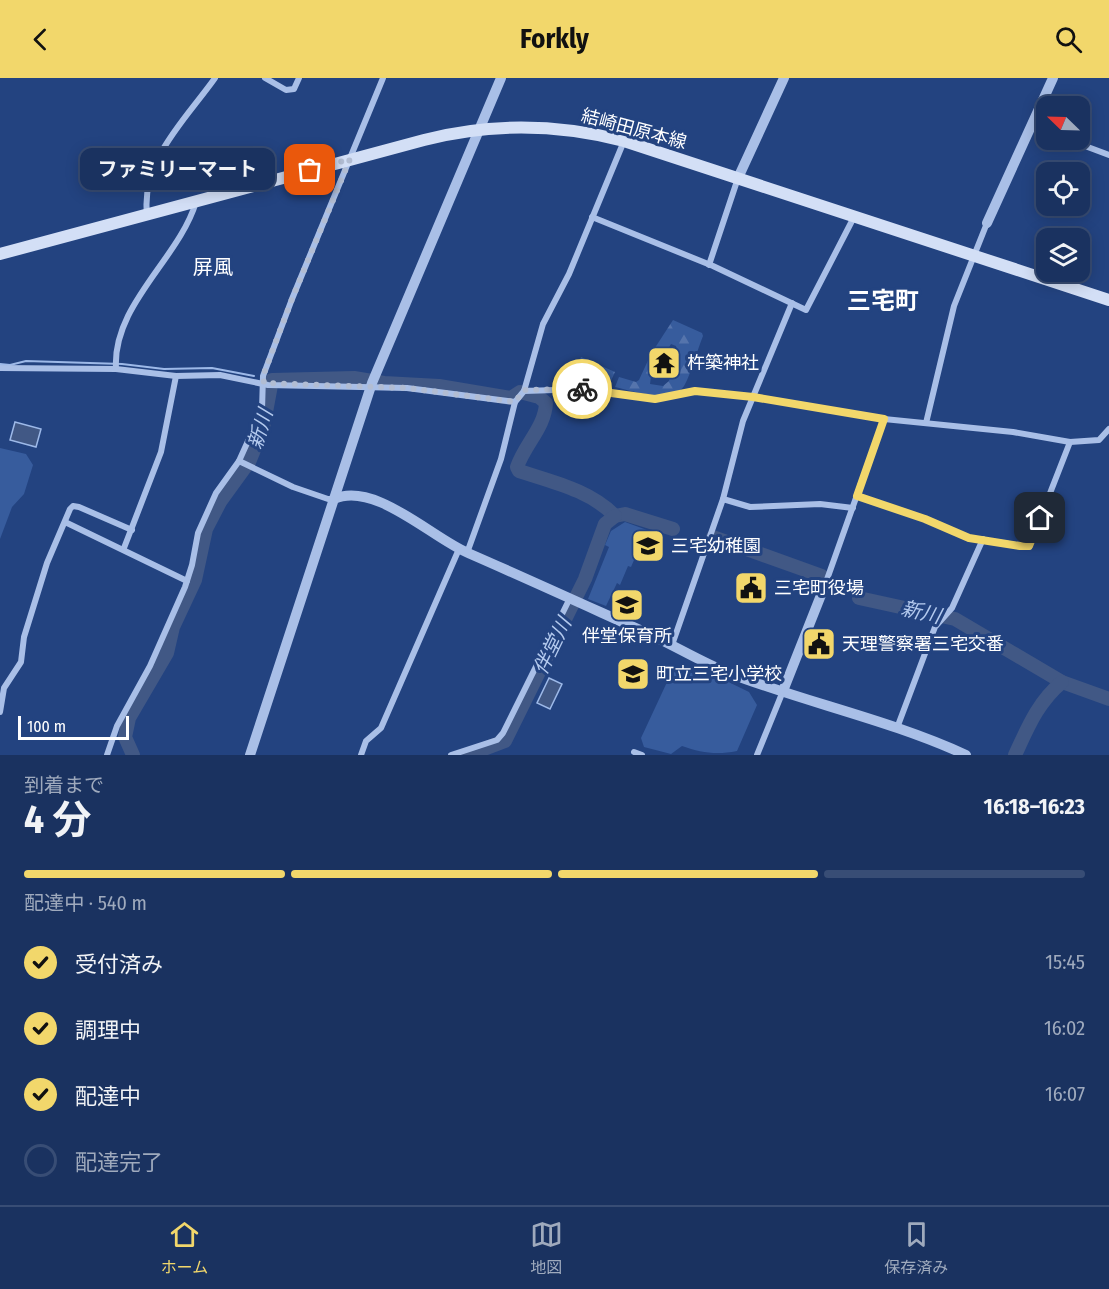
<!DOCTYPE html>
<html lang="ja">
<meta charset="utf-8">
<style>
:root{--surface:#1a3260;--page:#233a66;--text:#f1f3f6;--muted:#9faabd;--line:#384d75;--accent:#f2d76b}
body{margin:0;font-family:"Fira Sans Condensed","Noto Sans JP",sans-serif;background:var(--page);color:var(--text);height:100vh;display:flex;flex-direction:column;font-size:22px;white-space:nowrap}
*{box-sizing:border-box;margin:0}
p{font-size:20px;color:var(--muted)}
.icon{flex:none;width:33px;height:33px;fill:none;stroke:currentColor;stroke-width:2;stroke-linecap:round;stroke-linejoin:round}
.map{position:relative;height:677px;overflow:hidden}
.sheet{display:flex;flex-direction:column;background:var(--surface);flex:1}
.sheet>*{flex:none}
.needle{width:39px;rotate:293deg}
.fabs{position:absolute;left:1036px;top:18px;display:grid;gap:12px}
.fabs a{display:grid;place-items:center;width:54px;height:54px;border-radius:12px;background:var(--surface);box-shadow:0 3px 15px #0003,0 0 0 2px var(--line);font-size:30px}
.scale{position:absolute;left:18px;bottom:15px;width:111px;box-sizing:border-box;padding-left:6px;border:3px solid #fff;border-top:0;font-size:16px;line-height:21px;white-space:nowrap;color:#fff;-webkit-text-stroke:4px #234380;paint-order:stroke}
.pin{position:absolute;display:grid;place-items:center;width:51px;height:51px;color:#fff;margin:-26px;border-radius:12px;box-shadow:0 3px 9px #0006}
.courier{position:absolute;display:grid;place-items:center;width:60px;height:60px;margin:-30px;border:4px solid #f2d76b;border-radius:50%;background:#fff;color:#222;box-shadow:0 2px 8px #0007}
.bubble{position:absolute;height:42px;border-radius:12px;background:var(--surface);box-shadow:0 3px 15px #0003,0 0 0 2px var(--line);font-size:20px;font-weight:700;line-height:42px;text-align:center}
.summary em{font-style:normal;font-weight:700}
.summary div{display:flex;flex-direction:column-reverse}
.summary{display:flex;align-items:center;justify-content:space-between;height:102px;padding:0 24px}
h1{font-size:39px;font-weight:700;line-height:45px}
.bar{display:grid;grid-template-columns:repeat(4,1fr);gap:9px 6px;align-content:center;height:72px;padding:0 24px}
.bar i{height:8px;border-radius:4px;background:var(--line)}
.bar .active{background:var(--accent)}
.bar p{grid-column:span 4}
ol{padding:0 24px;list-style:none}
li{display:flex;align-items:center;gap:18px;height:66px}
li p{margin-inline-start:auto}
li .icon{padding:6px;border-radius:50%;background:var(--accent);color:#111;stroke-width:4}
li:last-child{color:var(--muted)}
li i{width:33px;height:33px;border:3px solid var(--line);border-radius:50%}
header{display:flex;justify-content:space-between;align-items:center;height:78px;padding:0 24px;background:var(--accent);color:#111;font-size:27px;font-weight:700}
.dock{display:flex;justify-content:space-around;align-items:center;height:84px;border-top:2px solid var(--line);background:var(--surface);font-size:16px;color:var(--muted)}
.dock a{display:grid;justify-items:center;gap:3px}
.dock .active{color:var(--accent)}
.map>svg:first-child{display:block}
</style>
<header><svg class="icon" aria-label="back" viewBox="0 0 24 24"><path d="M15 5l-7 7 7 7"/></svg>Forkly<svg class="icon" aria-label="search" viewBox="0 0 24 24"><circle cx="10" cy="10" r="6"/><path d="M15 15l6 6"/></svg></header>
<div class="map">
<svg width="1109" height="677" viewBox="0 0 1109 677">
<defs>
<pattern id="forest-firs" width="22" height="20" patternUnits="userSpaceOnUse" patternTransform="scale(1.5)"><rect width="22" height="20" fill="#375c9d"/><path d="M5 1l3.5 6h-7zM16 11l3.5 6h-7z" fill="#5574ac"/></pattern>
</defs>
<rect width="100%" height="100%" fill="#234380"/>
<g fill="url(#forest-firs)" fill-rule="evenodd">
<path d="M 673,242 L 702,255 L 703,258 C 698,270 690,299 684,308 C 671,326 632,313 615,309 L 619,299 L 636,304 L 639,302 L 651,276 ZM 671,266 L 676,268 L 677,272 L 672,282 L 669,303 L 663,308 L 650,306 L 651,298 Z"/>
<path d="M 581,279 L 615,294 L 610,305 L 572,304 Z"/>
</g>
<g fill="#375c9d">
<path d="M 0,370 L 26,376 L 33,387 L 24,416 L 12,429 L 0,461 Z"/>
<path d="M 625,444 L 647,452 L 631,489 L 628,488 L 620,507 L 617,505 L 606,528 L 588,521 L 609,469 L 605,467 L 611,453 Z"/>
<path d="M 675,587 L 704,601 L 708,594 L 749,614 L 757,627 L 737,673 C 717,677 701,675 682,668 L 671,676 L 644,669 L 641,660 Z"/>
</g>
<g fill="#415885" stroke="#9db9e8" stroke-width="1.5">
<path d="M 15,344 L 41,351 L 36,369 L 10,362 Z"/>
<path d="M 549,600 L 562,606 L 550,631 L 537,625 Z"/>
</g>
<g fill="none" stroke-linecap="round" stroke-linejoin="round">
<g stroke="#9db9e8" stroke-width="2">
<path d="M 0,286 L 10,287 L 26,283 L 122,286 L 164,291 L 212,290 L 254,298"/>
<path d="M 269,301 L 272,302"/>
</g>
<g stroke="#415885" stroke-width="14">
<path d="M 615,438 L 625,436 L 673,451"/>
<path d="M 713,459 L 822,498"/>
<path d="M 859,520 L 955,541 L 1062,604 L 1109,621"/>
<path d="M 133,677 L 125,659 L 129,640 L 167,575 L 173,549 L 195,502 L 206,451 L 220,424 L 249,384 L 263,350 L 272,302 L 354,300 L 384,305 L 439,308 L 511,320 L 520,314 L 539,319 L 546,325 C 545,349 525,366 517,389 L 519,393 C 552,404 590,412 615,438"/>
<path d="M 468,677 L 505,663 L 585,501 L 605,446 L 615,438"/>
<path d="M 1015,677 C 1028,649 1038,624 1062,604"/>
</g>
<g stroke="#a9bfe7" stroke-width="6">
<path d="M 265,0 L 286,12 L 294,11 L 299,0"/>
<path d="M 1032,47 L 1047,53"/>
<path d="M 1069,62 L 1109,77"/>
<path d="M 147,136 C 141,82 186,41 215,0"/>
<path d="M 592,139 L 713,188 L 806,232 L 854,139"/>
<path d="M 709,187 L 738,100"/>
<path d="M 0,290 L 116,291 L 176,298 L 220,297 L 268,307 L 407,310 L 515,324"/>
<path d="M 116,291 C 112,227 179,181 196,124"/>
<path d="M 524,313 L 586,311 L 655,321 L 695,313 L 753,319 L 884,341 L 1013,354 L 1070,364 L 1099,362 L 1109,351"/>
<path d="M 926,345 L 954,228 L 987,145"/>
<path d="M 239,383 L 293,409 L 328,421 L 334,421"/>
<path d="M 857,418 L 925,441 L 969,460 L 1029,469 L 1070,364"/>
<path d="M 723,421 L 750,429 L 820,426 L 853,430"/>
<path d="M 65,444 L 187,503"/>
<path d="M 124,470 L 161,374 L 176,298"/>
<path d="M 467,475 L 501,381 L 515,324 L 524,313 L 543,246 L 569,196 L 624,63"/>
<path d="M 825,507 L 884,341"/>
<path d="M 672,567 L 723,421 L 743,343 L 792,225"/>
<path d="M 0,634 L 4,610 L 21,584 L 24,559 L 47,485 L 70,431 L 73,428 L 79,429 L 132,452"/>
<path d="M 897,650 L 935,549 L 952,530 L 983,461"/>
<path d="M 634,674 L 642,677"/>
<path d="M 107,677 L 117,648 L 150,588 L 185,509 L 192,487 L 198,455 L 216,415 L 239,383 L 262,332 L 263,298 L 292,221 L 383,0"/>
<path d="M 361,677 L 366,663 L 381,650 L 459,471"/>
<path d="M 451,677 L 497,662 L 503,655 L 570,520"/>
<path d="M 757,677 L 783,613"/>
</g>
<g stroke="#a9bfe7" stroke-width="10">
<path d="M 738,100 L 784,0"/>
<path d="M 987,145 L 1053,0"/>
<path d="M 334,421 C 375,403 432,460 468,475 C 530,502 591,530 651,557 C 677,569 703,585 729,595 C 807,625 890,642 966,677"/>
<path d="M 783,613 L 825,507"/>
<path d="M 250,677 L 372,305 L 501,0"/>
</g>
<path stroke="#d3dff6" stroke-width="12" d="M 0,176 L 424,62 C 490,45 558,46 624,63 L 1109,222"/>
</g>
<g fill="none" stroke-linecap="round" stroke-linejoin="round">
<path stroke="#b2bdd3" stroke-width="6" stroke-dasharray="0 10.8" d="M 310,92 L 350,81 L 292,221 L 263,298 L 264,305 L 407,310 L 515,324 L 524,312 L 582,311"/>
<path stroke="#f2d76b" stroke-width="8" d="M 582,311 L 655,321 L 695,313 L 753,319 L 884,341 L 857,418 L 925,441 L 969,460 L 1020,468 L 1029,468 L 1040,440"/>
</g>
<defs>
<symbol id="temple-square" viewBox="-11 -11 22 22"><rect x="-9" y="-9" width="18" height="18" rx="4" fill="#f2d76b" stroke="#234380"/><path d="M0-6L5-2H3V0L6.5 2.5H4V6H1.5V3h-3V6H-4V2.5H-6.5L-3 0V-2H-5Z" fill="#111"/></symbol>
<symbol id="school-square" viewBox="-11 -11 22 22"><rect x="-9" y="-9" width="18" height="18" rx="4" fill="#f2d76b" stroke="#234380"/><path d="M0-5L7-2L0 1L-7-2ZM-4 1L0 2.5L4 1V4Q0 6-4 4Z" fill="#111"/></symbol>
<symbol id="civic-square" viewBox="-11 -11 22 22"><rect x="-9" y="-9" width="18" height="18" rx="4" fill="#f2d76b" stroke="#234380"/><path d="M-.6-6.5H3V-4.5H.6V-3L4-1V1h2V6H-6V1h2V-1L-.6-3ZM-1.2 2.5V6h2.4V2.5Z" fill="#111"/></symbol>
</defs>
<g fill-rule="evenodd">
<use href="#temple-square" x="645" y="266" width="38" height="38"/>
<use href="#school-square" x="629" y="449" width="38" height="38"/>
<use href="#civic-square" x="732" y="491" width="38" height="38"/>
<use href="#school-square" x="608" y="508" width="38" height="38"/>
<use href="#civic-square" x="800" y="547" width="38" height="38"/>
<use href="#school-square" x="614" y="577" width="38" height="38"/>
</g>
<g text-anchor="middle" stroke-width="6" stroke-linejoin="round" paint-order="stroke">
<g font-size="18" fill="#fff" stroke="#234380">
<text transform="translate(634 51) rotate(15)" y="6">結崎田原本線</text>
</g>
<g font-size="18" fill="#fff" stroke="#234380" text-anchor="start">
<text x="687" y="291">杵築神社</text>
<text x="671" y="474">三宅幼稚園</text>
<text x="774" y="516">三宅町役場</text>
<text x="627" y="564" text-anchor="middle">伴堂保育所</text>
<text x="842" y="572">天理警察署三宅交番</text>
<text x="656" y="602">町立三宅小学校</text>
</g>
<g font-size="20" fill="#fff" stroke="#234380">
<text x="213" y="196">屏風</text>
</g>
<g font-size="20" font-style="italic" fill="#b4caee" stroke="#234380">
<text transform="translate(260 351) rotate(-73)" y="7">新川</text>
<text transform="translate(921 534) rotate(13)" y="7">新川</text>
<text transform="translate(552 568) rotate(-64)" y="7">伴堂川</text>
</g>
<g font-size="24" font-weight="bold" fill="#fff" stroke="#234380">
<text x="883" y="231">三宅町</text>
</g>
</g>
</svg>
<div class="fabs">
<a><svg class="needle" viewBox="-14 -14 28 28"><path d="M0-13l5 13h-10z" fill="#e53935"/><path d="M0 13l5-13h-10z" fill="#9faabd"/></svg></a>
<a><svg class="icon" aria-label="locate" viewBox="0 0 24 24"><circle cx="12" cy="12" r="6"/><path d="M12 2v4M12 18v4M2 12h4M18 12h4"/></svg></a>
<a><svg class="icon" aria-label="layers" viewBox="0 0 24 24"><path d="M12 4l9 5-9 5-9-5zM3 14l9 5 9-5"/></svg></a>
</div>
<div class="scale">100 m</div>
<div class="pin" style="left:310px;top:92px;background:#ea580c"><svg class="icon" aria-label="bag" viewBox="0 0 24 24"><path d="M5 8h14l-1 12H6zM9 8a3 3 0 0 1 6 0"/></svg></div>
<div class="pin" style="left:1040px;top:440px;background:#1f2937"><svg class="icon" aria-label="home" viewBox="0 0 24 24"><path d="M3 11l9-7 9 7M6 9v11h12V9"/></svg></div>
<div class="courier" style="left:582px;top:311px"><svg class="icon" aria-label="bike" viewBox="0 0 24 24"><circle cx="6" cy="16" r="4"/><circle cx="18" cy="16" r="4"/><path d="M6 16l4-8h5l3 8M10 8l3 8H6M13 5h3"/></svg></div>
<div class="bubble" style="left:80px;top:70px;width:195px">ファミリーマート</div>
</div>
<section class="sheet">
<div class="summary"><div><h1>4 分</h1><p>到着まで</p></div><em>16:18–16:23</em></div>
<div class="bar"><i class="active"></i><i class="active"></i><i class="active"></i><i></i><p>配達中 · 540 m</p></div>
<ol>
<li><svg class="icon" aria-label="check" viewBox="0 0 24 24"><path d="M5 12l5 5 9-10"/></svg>受付済み<p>15:45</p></li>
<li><svg class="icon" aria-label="check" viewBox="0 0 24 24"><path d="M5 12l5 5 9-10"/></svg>調理中<p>16:02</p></li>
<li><svg class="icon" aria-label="check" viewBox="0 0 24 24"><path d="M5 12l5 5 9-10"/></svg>配達中<p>16:07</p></li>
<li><i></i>配達完了</li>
</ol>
</section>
<nav class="dock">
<a class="active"><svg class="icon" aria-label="home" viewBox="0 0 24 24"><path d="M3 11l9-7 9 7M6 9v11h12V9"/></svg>ホーム</a>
<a><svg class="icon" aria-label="map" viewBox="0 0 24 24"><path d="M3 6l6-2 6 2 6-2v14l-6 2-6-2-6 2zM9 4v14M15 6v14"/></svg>地図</a>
<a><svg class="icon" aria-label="saved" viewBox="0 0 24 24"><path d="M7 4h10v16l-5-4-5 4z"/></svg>保存済み</a>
</nav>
